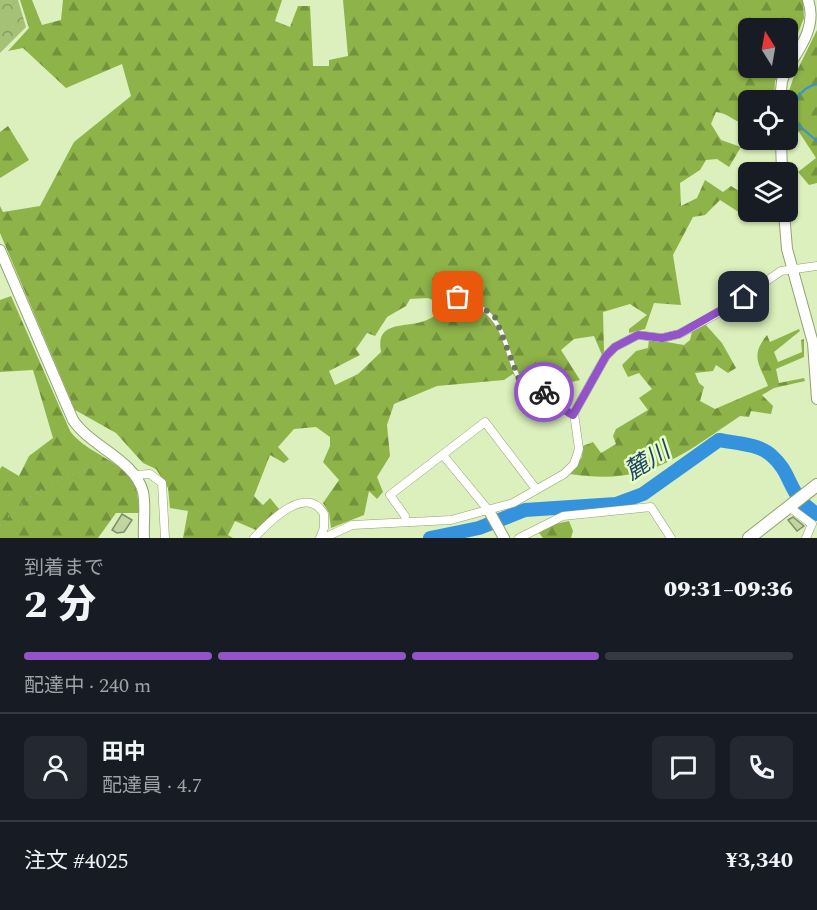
<!DOCTYPE html>
<html lang="ja">
<meta charset="utf-8">
<style>
:root{--surface:#171b24;--page:#242831;--text:#f1f3f6;--muted:#9ea1a6;--line:#363941;--accent:#9354ca}
body{margin:0;font-family:Spectral,"Noto Sans JP",serif;background:var(--page);color:var(--text);height:100vh;display:flex;flex-direction:column;font-size:22px;white-space:nowrap}
*{box-sizing:border-box;margin:0}
p{font-size:20px;color:var(--muted)}
.icon{flex:none;width:33px;height:33px;fill:none;stroke:currentColor;stroke-width:2;stroke-linecap:round;stroke-linejoin:round}
.map{position:relative;height:538px;overflow:hidden}
.details{display:flex;flex-direction:column;background:var(--surface);flex:1}
.details>*{flex:none}
.needle{width:39px;rotate:349deg}
.buttons{position:absolute;left:738px;top:18px;display:grid;gap:12px}
.buttons a{display:grid;place-items:center;width:60px;height:60px;border-radius:9px;background:var(--surface);box-shadow:0 2px 4px #0004;font-size:30px}
.pin{position:absolute;display:grid;place-items:center;width:51px;height:51px;color:#fff;margin:-26px;border-radius:12px;box-shadow:0 3px 9px #0006}
.courier{position:absolute;display:grid;place-items:center;width:60px;height:60px;margin:-30px;border:4px solid #9354ca;border-radius:50%;background:#fff;color:#222;box-shadow:0 2px 8px #0007}
.summary em{font-style:normal;font-weight:800}
.summary div{display:flex;flex-direction:column-reverse}
.summary{display:flex;align-items:center;justify-content:space-between;height:102px;padding:0 24px}
h1{font-size:39px;font-weight:800;line-height:45px}
.bar{display:grid;grid-template-columns:repeat(4,1fr);gap:9px 6px;align-content:center;height:72px;padding:0 24px}
.bar i{height:8px;border-radius:4px;background:var(--line)}
.bar .selected{background:var(--accent)}
.bar p{grid-column:span 4}
.line{display:flex;align-items:center;gap:15px;padding:0 24px;border-top:2px solid var(--line)}
.line div{flex:1}
.round{display:grid;place-items:center;flex:none;width:63px;height:63px;border-radius:9px;background:var(--page)}
.map>svg:first-child{display:block}
</style>
<div class="map">
<svg width="817" height="538" viewBox="0 0 817 538">
<defs>
<pattern id="forest-firs" width="22" height="20" patternUnits="userSpaceOnUse" patternTransform="scale(1.5)"><rect width="22" height="20" fill="#8eb349"/><path d="M5 1l3.5 6h-7zM16 11l3.5 6h-7z" fill="#74923c"/></pattern>
<pattern id="park-crowns" width="20" height="18" patternUnits="userSpaceOnUse" patternTransform="scale(1.5)"><rect width="20" height="18" fill="#a4c176"/><path d="M2 6a3 3 0 1 1 6 0M12 15a3 3 0 1 1 6 0" fill="none" stroke="#869e60"/></pattern>
</defs>
<rect width="100%" height="100%" fill="#dbf0bc"/>
<g fill="url(#forest-firs)" fill-rule="evenodd">
<path d="M 20,0 L 32,0 L 42,25 L 61,20 L 63,0 L 282,0 L 275,21 L 290,27 L 298,6 L 310,6 L 313,66 L 329,66 L 329,60 L 348,56 L 343,0 L 803,0 L 804,18 L 788,58 L 788,28 L 748,28 L 748,68 L 783,68 L 775,81 L 774,100 L 748,100 L 748,125 C 735,123 729,113 716,112 L 711,124 L 721,140 L 741,147 L 729,167 L 717,159 L 706,160 L 700,170 L 680,183 L 681,206 L 697,198 L 705,180 L 723,192 L 731,186 L 745,195 L 743,201 L 748,207 L 751,220 L 720,200 L 705,215 L 693,217 L 673,255 L 681,305 L 654,303 L 645,329 L 629,333 L 629,329 L 647,315 L 630,304 L 603,312 L 604,351 L 602,355 L 594,336 L 574,339 L 561,350 L 580,380 L 547,388 L 513,374 L 504,380 L 437,386 L 394,404 L 387,425 L 390,456 L 377,477 L 383,492 L 377,499 L 369,491 L 364,515 L 331,528 L 329,513 L 323,503 L 339,480 L 323,462 L 330,446 L 330,437 L 316,427 L 294,429 L 278,447 L 289,459 L 284,463 L 270,455 L 254,496 L 263,505 L 270,498 L 279,509 L 256,530 L 235,521 L 228,535 L 233,538 L 183,538 L 188,511 L 170,508 L 168,488 L 156,469 L 143,463 L 116,433 L 75,410 L 0,233 L 0,206 L 3,212 L 40,206 L 74,142 L 131,96 L 122,64 L 66,88 L 23,48 L 8,51 L 29,28 ZM 428,298 L 437,302 L 454,299 C 446,307 438,315 427,320 C 406,329 375,319 381,352 L 358,374 L 335,385 L 329,371 L 360,355 L 356,349 L 367,333 L 375,336 L 387,317 L 406,306 L 410,299 Z"/>
<path d="M 817,30 L 817,183 L 809,185 L 798,172 L 816,158 L 799,132 L 788,132 L 787,97 L 793,79 Z"/>
<path d="M 8,126 L 29,160 L 0,178 L 0,132 Z"/>
<path d="M 11,296 L 70,431 C 87,454 124,461 135,485 C 138,493 138,504 140,513 L 116,513 L 98,538 L 0,538 L 0,469 L 2,466 L 19,476 L 29,456 L 53,438 L 33,370 L 0,372 L 0,300 Z"/>
<path d="M 705,324 L 722,343 L 736,368 L 728,373 L 716,365 L 713,371 L 695,373 L 699,383 L 704,387 L 700,401 L 715,409 L 768,386 C 759,363 750,356 767,335 L 770,342 L 799,329 L 800,331 L 774,352 L 778,362 L 802,352 L 801,340 L 804,339 L 804,357 L 776,369 L 779,383 L 804,378 L 805,381 L 774,388 L 762,395 L 773,406 L 771,414 L 751,411 L 749,417 L 740,416 C 679,457 648,486 570,474 L 582,457 L 583,446 L 593,442 L 601,453 L 616,444 L 613,436 L 616,429 L 648,410 L 639,398 L 652,389 L 639,373 L 628,377 L 622,365 L 636,351 L 648,348 L 649,339 L 684,345 L 690,340 L 692,332 Z"/>
<path d="M 569,521 L 573,531 L 571,538 L 543,538 L 539,533 L 551,525 Z"/>
</g>
<path fill="url(#park-crowns)" d="M 0,0 L 18,0 L 26,27 L 0,53 Z"/>
<g fill="none" stroke-linecap="round" stroke-linejoin="round">
<path stroke="#3493dc" stroke-width="2" d="M 817,84 C 795,90 795,103 796,123 L 817,141"/>
<path stroke="#3493dc" stroke-width="14" d="M 430,538 L 479,528 L 525,510 L 616,504 L 643,494 L 719,440 C 735,443 760,444 772,456 C 793,474 788,497 817,514"/>
</g>
<g fill="#c0d5a1" stroke="#7e9161" stroke-width="1.5">
<path d="M 122,514 L 132,520 L 124,532 L 117,533 L 112,530 Z"/>
<path d="M 793,517 L 804,526 L 797,531 L 788,520 Z"/>
</g>
<g fill="none" stroke-linecap="round" stroke-linejoin="round">
<defs>
<path id="lane" d="M 441,305 C 462,295 465,295 483,309 C 508,328 505,353 519,379 L 552,396 L 566,412 L 573,415"/>
<g id="street">
<path d="M 443,455 L 489,511"/>
<path d="M 135,475 L 150,474 L 162,483 L 165,538"/>
<path d="M 789,507 L 812,524 L 806,538"/>
<path d="M 405,516 L 390,495 L 485,422 L 536,489"/>
<path d="M 254,538 C 268,523 306,483 324,514 L 324,528 L 320,538"/>
<path d="M 324,538 L 352,525 L 451,520 L 513,503 L 564,474 L 574,464 L 579,449 L 574,413 L 606,356 L 615,347 L 638,335 L 662,338 L 679,334 L 726,309 L 781,271 L 817,266"/>
<path d="M 519,538 L 563,516 L 651,507 L 671,538"/>
</g>
<g id="secondary">
<path d="M 788,67 C 801,47 817,25 808,0"/>
<path d="M 780,100 L 782,81 L 787,68"/>
<path d="M 781,140 L 782,172"/>
<path d="M 784,212 L 787,249 L 813,343 L 817,399"/>
<path d="M 0,250 L 73,420 C 91,447 135,460 143,492 C 146,506 143,523 144,538"/>
<path d="M 489,511 L 504,538"/>
</g>
<path id="primary" d="M 749,538 L 817,485"/>
</defs>
<use href="#lane" stroke="#8fa372" stroke-width="5"/>
<use href="#street" stroke="#8fa372" stroke-width="9"/>
<use href="#secondary" stroke="#8fa372" stroke-width="12"/>
<use href="#primary" stroke="#8fa372" stroke-width="14"/>
<path stroke="#9cad84" stroke-width="1.5" stroke-dasharray="1.5 4.5" stroke-linecap="butt" d="M 0,526 C 32,488 63,477 108,462"/>
<use href="#lane" stroke="#fff" stroke-width="4"/>
<use href="#street" stroke="#fff" stroke-width="8"/>
<use href="#secondary" stroke="#fff" stroke-width="10"/>
<use href="#primary" stroke="#fff" stroke-width="12"/>
</g>
<g fill="none" stroke-linecap="round" stroke-linejoin="round">
<path stroke="#6b7757" stroke-width="6" stroke-dasharray="0 10.8" d="M 458,297 L 475,302 L 495,317 L 519,379 L 544,392"/>
<path stroke="#9354ca" stroke-width="8" d="M 544,392 C 556,398 561,410 573,415 L 606,356 L 615,347 L 638,335 L 662,338 L 679,334 L 744,297"/>
</g>
<g text-anchor="middle" stroke-width="5" stroke-linejoin="round" paint-order="stroke">
<g font-size="24" font-style="italic" fill="#224766" stroke="#e8fec9">
<text transform="translate(647 461) rotate(-32)" y="8">麓川</text>
</g>
</g>
</svg>
<div class="buttons">
<a><svg class="needle" viewBox="-14 -14 28 28"><path d="M0-13l5 13h-10z" fill="#e53935"/><path d="M0 13l5-13h-10z" fill="#9ea1a6"/></svg></a>
<a><svg class="icon" aria-label="locate" viewBox="0 0 24 24"><circle cx="12" cy="12" r="6"/><path d="M12 2v4M12 18v4M2 12h4M18 12h4"/></svg></a>
<a><svg class="icon" aria-label="layers" viewBox="0 0 24 24"><path d="M12 4l9 5-9 5-9-5zM3 14l9 5 9-5"/></svg></a>
</div>
<div class="pin" style="left:458px;top:297px;background:#ea580c"><svg class="icon" aria-label="bag" viewBox="0 0 24 24"><path d="M5 8h14l-1 12H6zM9 8a3 3 0 0 1 6 0"/></svg></div>
<div class="pin" style="left:744px;top:297px;background:#1f2937"><svg class="icon" aria-label="home" viewBox="0 0 24 24"><path d="M3 11l9-7 9 7M6 9v11h12V9"/></svg></div>
<div class="courier" style="left:544px;top:392px"><svg class="icon" aria-label="bike" viewBox="0 0 24 24"><circle cx="6" cy="16" r="4"/><circle cx="18" cy="16" r="4"/><path d="M6 16l4-8h5l3 8M10 8l3 8H6M13 5h3"/></svg></div>
</div>
<section class="details">
<div class="summary"><div><h1>2 分</h1><p>到着まで</p></div><em>09:31–09:36</em></div>
<div class="bar"><i class="selected"></i><i class="selected"></i><i class="selected"></i><i></i><p>配達中 · 240 m</p></div>
<div class="line" style="height:108px"><a class="round"><svg class="icon" aria-label="person" viewBox="0 0 24 24"><circle cx="12" cy="8" r="4"/><path d="M4 21q1-7 8-7t8 7"/></svg></a><div><b>田中</b><p>配達員 · 4.7</p></div><a class="round"><svg class="icon" aria-label="chat" viewBox="0 0 24 24"><path d="M4 5h16v11H9l-5 4z"/></svg></a><a class="round"><svg class="icon" aria-label="phone" viewBox="0 0 24 24"><path d="M5 4h4l2 5-3 2q2 4 5 5l2-3 5 2v4C11 20 4 13 5 4z"/></svg></a></div>
<div class="line" style="height:78px"><div>注文 #4025</div><b>¥3,340</b></div>
</section>
